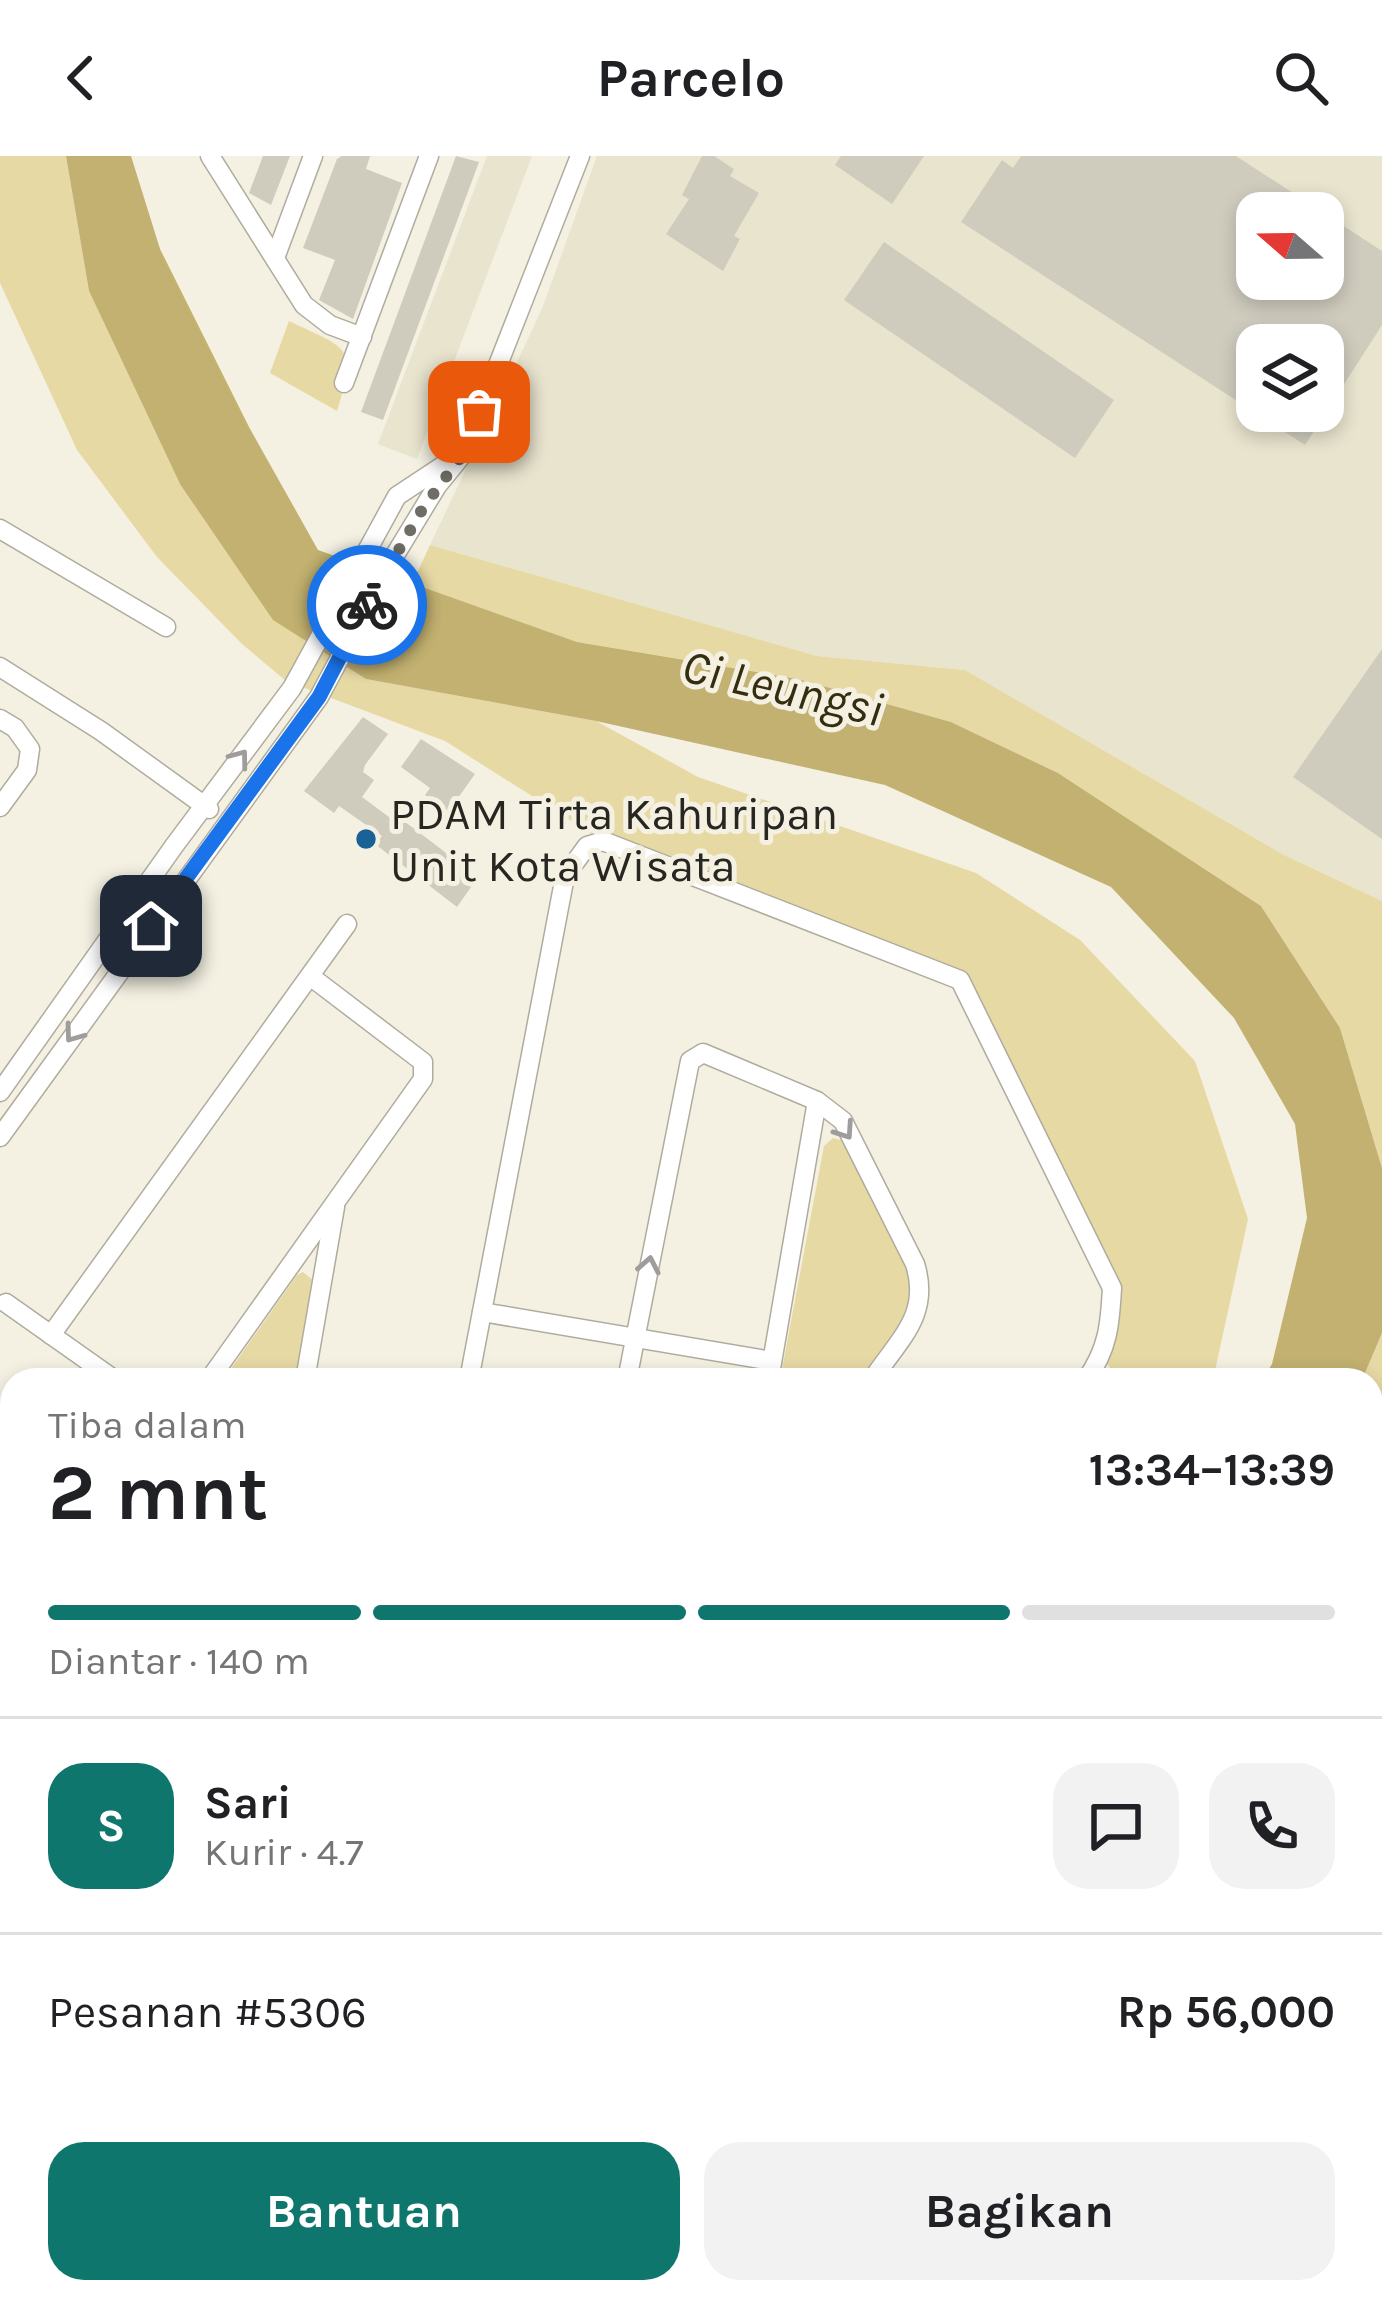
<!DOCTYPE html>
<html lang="id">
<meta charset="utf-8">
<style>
:root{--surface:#fff;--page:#f2f2f2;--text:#202124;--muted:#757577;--line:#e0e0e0;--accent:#0f766e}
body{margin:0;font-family:Karla,sans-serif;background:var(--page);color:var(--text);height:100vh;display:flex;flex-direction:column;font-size:45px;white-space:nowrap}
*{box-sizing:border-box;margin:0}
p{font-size:39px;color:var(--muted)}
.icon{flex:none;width:66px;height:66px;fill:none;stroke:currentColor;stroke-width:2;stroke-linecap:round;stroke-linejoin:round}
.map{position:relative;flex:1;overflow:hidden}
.side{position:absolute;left:0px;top:1212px;width:1383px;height:936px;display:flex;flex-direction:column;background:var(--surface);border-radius:36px 36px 0 0;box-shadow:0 6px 18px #0003}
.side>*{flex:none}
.needle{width:78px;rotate:290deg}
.fabs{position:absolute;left:1236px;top:36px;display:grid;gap:24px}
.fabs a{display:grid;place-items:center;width:108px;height:108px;border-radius:24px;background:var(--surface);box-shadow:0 6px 18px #0003;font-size:60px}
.pin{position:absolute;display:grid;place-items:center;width:102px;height:102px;color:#fff;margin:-51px;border-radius:24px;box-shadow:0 6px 18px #0006}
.courier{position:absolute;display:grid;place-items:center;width:120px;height:120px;margin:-60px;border:9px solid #1a73e8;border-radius:50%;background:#fff;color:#222;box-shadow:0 3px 15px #0007}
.overview em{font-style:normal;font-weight:700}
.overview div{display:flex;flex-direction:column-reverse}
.overview{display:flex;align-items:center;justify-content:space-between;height:204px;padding:0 48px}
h1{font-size:78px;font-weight:700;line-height:90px}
.bar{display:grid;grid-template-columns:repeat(4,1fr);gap:18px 12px;align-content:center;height:144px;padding:0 48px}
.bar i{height:15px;border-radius:9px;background:var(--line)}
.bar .on{background:var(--accent)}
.bar p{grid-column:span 4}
.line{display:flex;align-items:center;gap:30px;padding:0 48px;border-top:3px solid var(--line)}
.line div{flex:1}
.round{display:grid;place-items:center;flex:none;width:126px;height:126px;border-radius:36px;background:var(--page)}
.cta{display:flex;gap:24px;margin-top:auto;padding:24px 48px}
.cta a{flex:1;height:138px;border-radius:36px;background:var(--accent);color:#fff;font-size:48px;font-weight:700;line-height:138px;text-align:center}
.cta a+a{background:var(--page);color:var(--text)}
header{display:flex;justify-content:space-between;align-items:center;height:156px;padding:0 48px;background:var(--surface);font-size:54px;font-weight:700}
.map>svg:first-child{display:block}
</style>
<header><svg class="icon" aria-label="back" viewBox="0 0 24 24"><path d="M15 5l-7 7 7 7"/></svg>Parcelo<svg class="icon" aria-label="search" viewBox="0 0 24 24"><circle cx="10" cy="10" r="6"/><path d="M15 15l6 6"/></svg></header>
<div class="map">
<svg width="1382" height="2148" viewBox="0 0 1382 2148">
<rect width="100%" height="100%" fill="#f4f0e2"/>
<g fill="#e9e4ce" fill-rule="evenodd">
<path d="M 487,0 L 532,0 L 417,303 L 378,288 Z"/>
<path d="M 597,0 L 1382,0 L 1382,745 L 1284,699 L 965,514 L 817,500 L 430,389 L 542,153 ZM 1257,57 L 1323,57 L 1323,123 L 1257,123 ZM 1257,189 L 1323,189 L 1323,255 L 1257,255 Z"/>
<path d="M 1382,1538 L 1382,2148 L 1331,2148 L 1273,2136 L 1371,2136 L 1371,1554 Z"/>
</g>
<g fill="#e7d9a4">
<path d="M 0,0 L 66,0 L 89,135 L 180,328 L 366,523 L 596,565 L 698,621 L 976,717 L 1080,784 L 1195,905 L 1248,1063 L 1213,1224 L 1117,1224 L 1103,1200 L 1112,1132 L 960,824 L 603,685 L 445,585 L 286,525 L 241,487 L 157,401 L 77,294 L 0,127 Z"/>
<path d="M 289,165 C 347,193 359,189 337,255 L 270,217 Z"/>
<path d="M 430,389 L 817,500 L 965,514 L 1284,699 L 1382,745 L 1382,1012 L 1340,872 L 1261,750 L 1058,617 L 951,566 L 798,523 L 577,486 L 412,428 Z"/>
<path d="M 833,982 L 845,985 L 917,1130 L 916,1143 L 870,1224 L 780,1224 L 824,990 Z"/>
<path d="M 303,1116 L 314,1125 L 297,1224 L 223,1224 L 297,1119 Z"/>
<path d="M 1382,1177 L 1382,1312 L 1371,1330 L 1371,1224 L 1362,1224 Z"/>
<path d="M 0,1518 L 12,1530 L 12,2136 L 126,2136 L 122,2148 L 0,2148 Z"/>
</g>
<g fill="#c2b170">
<path d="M 66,0 L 131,0 L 160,93 L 249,271 L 318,394 L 577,486 L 798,523 L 951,566 L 1058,617 L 1261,750 L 1340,872 L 1382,1012 L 1382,1177 L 1362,1224 L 1262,1224 L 1272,1208 L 1307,1062 L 1295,968 L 1234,862 L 1111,731 L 885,629 L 596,565 L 366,523 L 273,464 L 180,328 L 89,135 Z"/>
<path d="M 888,2136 L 1273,2136 L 1331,2148 L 898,2148 Z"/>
</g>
<g fill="#cfccbe" fill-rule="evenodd">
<path d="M 263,0 L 290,0 L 271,49 L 249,37 Z"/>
<path d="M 342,0 L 370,0 L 366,13 L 402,27 L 353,163 L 319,144 L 335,104 L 303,92 L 337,3 Z"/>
<path d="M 456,0 L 479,6 L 383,264 L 361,256 Z"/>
<path d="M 702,0 L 714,0 L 734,13 L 730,20 L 759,37 L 734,80 L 740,83 L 723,115 L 666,78 L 689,43 L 682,39 Z"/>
<path d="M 841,0 L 924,0 L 892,48 L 835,9 Z"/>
<path d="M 1021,0 L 1236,0 L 1382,95 L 1382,169 L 1305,289 L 961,66 L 1002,4 L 1013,12 ZM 1257,57 L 1323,57 L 1323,123 L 1257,123 ZM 1257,189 L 1323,189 L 1323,255 L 1257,255 Z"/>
<path d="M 884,86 L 1114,244 L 1075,302 L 844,144 Z"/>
<path d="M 1382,493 L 1382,683 L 1293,621 Z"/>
<path d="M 363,561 L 388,578 L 365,609 L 363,616 L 374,624 L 362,641 L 393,664 L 396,659 L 478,721 L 457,751 L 375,688 L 382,680 L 339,650 L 334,657 L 304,635 Z"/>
<path d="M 421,583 L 475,618 L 448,656 L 425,639 L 430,632 L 401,611 Z"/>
</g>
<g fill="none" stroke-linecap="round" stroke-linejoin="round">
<defs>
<g id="minor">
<path d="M 210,0 L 304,149 L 330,169 L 362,181"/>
<path d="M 275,102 L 313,0"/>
<path d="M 344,227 L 429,0"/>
<path d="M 0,373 L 166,471"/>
<path d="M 0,511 L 101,575 L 209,653"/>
<path d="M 0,563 L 15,572 L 30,593 L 27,614 L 0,651"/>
<path d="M 0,936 L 174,690 L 292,532 L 397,340 L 453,303"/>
<path d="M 0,981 L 319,541 L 395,399 L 437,330 L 463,298 L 580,0"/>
<path d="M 6,1147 L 115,1224"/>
<path d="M 482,1156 L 772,1205"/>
<path d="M 51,1179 L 347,768"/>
<path d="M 209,1224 L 423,923 L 423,906 L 310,820"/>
<path d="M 305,1224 L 335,1051"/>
<path d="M 469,1224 L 565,720 L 587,690 L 603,685 L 960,824 L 1112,1132 C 1110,1169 1108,1193 1086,1224"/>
<path d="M 627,1224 L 690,905 L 703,897 L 817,945 L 843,965 L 915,1108 C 931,1159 899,1183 872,1224"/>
<path d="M 769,1224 L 817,945"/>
<path d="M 0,1372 L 12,1383"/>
<path d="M 0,1407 L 12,1418"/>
<path d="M 0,1465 L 12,1477"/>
<path d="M 0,1505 L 12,1516"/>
<path d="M 542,2136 L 551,2148"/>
<path d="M 580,2136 L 590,2148"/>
<path d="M 738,2136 L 746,2148"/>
<path d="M 764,2136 L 772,2148"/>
</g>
<g id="highway">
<path d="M 1371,1406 L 1382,1387"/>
<path d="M 1371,1491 L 1382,1474"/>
<path d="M 849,2148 L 857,2136"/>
<path d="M 909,2148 L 917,2136"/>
</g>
</defs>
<use href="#minor" stroke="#afac9e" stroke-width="21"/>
<use href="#highway" stroke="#afac9e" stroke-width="30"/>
<use href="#minor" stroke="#fff" stroke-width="18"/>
<use href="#highway" stroke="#fff" stroke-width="27"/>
</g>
<defs><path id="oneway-chevron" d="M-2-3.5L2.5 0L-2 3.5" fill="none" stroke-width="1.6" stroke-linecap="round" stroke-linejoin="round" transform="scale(3)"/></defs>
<g stroke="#9e9d9b">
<use href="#oneway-chevron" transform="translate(240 602) rotate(-53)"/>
<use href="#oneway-chevron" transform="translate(73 878) rotate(126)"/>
<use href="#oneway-chevron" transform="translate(845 975) rotate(56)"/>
<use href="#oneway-chevron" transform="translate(649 1109) rotate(-79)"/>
</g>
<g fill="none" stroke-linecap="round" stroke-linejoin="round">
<path stroke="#6f6d65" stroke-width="12" stroke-dasharray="0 21.6" d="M 367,449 L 423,352 L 463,298 L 479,256"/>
<path stroke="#1a73e8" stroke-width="15" d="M 151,770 L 319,541 L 367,449"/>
</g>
<circle fill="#1a6296" stroke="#f4f0e2" stroke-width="4.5" cx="366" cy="683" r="12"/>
<g text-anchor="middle" stroke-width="10" stroke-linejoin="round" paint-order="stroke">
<g font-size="45" fill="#272621" stroke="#f4f0e2" text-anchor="start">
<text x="390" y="673">PDAM Tirta Kahuripan<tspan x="390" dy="52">Unit Kota Wisata</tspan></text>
</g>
<g font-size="48" font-style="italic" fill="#352d0f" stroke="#f4f0e2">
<text transform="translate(783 531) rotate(13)" y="17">Ci Leungsi</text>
</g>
</g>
</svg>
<div class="fabs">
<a><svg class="needle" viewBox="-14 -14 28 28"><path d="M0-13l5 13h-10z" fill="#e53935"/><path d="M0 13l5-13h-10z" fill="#757577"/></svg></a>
<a><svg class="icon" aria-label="layers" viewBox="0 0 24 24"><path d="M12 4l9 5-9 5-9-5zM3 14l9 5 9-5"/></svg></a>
</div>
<div class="pin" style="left:479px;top:256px;background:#ea580c"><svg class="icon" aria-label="bag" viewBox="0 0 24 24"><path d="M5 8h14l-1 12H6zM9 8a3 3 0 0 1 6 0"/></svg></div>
<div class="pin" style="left:151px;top:770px;background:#1f2937"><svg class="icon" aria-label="home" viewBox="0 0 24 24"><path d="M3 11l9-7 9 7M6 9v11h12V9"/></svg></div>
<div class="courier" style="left:367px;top:449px"><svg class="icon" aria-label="bike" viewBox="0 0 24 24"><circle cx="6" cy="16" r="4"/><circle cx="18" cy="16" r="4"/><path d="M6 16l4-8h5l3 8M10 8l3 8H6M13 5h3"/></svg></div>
<section class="side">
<div class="overview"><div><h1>2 mnt</h1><p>Tiba dalam</p></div><em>13:34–13:39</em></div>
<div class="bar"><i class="on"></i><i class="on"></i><i class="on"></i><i></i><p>Diantar · 140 m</p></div>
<div class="line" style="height:216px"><b class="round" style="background:var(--accent);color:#fff">S</b><div><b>Sari</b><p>Kurir · 4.7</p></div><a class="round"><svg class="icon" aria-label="chat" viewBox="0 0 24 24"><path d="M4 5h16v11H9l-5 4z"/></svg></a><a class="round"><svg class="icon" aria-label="phone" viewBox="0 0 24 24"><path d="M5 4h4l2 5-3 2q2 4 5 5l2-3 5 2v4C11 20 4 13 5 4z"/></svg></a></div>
<div class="line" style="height:156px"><div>Pesanan #5306</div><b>Rp 56,000</b></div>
<div class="cta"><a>Bantuan</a><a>Bagikan</a></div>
</section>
</div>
